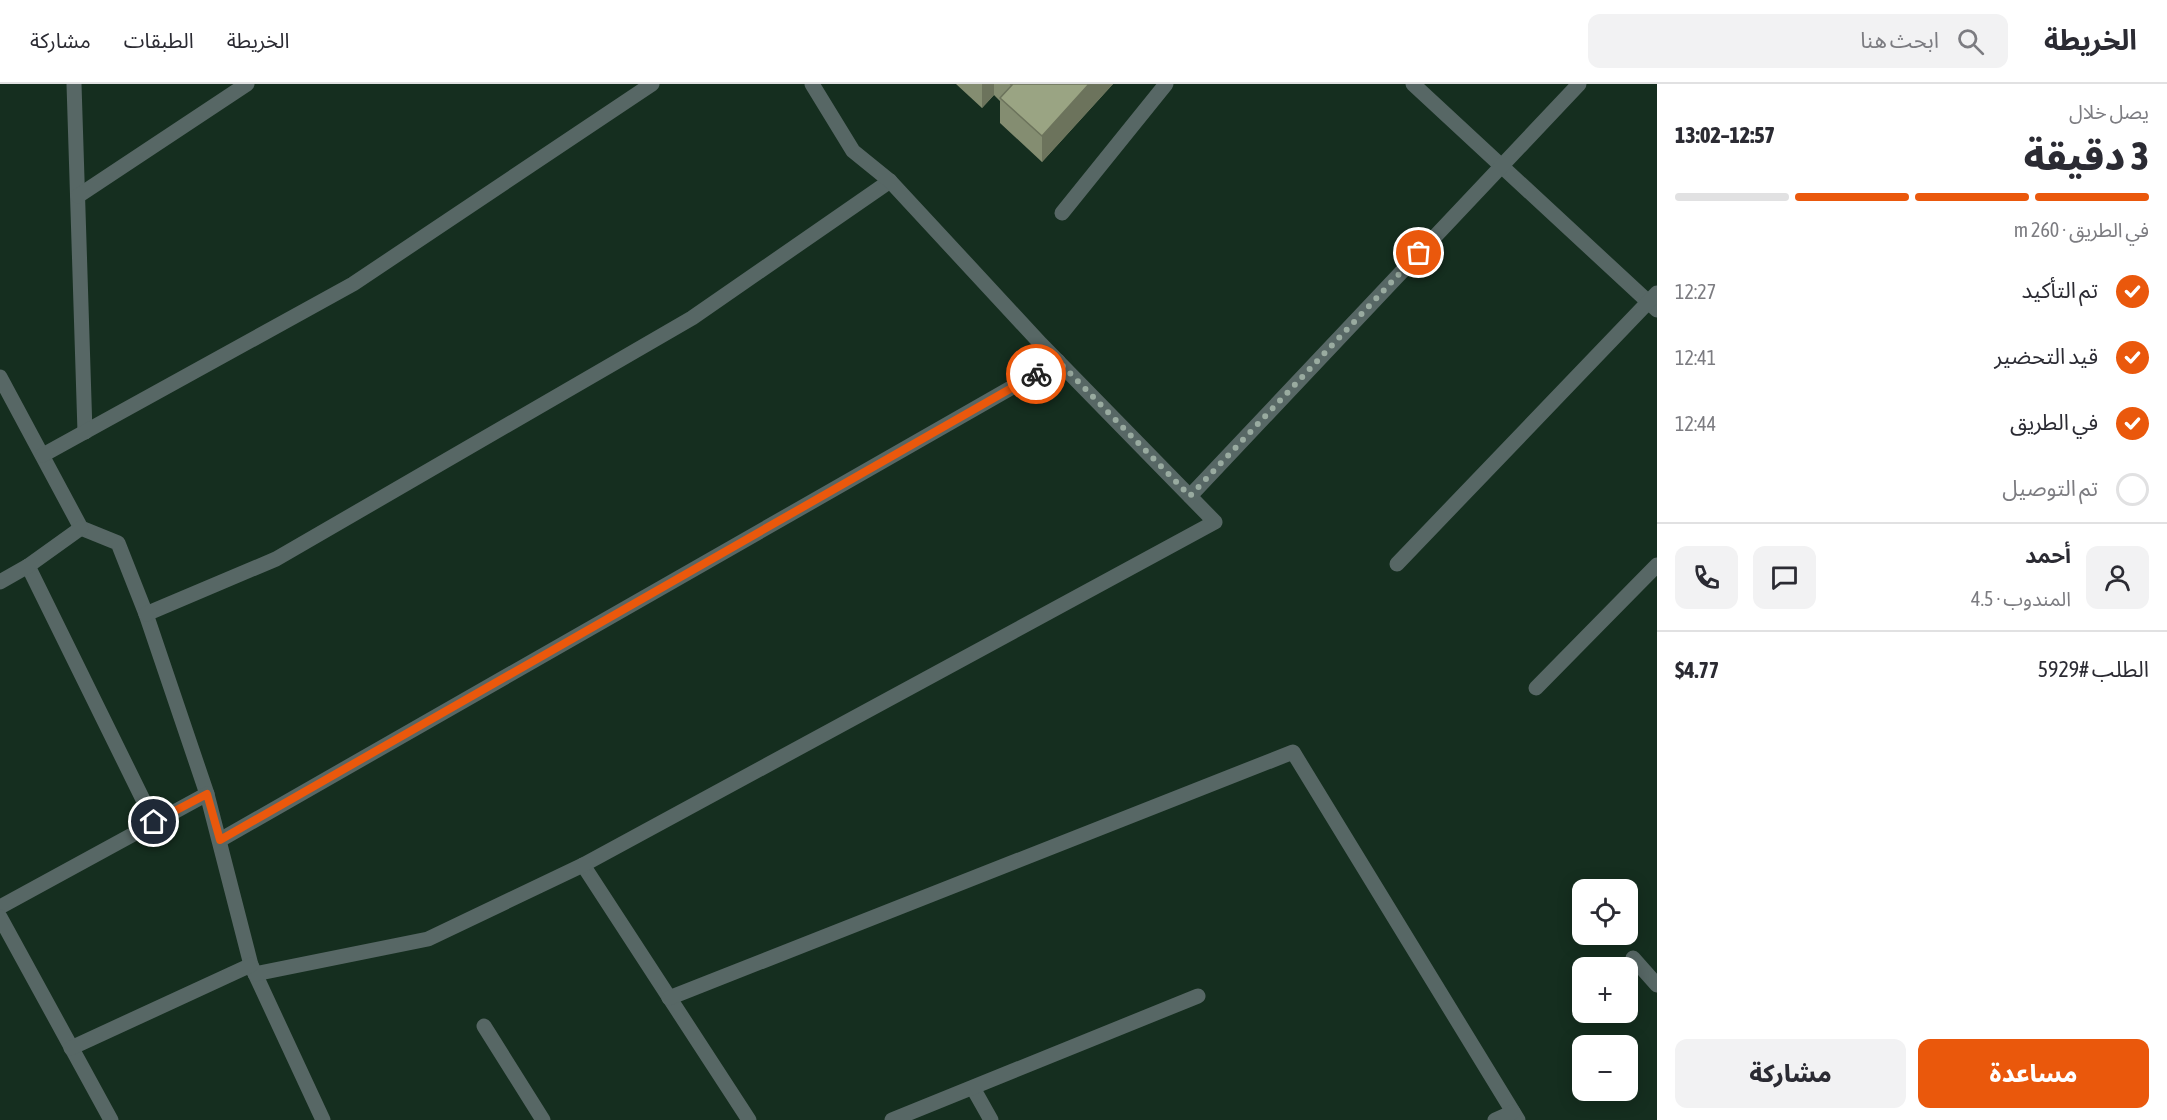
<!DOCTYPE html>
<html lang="ar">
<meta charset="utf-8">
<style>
:root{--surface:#fff;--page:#f2f2f3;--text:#2b2b33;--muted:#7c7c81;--line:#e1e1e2;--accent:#ea580c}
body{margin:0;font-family:"Asap Condensed","Noto Sans Arabic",sans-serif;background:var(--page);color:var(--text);direction:rtl;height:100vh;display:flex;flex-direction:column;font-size:22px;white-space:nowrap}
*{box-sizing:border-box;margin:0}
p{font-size:20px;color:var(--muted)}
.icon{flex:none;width:33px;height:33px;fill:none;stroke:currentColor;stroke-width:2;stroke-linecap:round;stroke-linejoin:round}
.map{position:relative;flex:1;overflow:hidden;direction:ltr}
.sheet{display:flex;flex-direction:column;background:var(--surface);width:510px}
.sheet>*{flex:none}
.fabs{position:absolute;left:1572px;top:795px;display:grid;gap:12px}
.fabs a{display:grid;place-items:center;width:66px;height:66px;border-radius:12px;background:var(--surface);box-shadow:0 3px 15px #0003;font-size:30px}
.pin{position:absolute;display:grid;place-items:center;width:51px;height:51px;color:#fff;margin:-26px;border:3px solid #fff;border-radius:50%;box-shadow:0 2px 6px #0007}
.courier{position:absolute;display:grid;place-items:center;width:60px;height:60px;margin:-30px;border:4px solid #ea580c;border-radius:50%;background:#fff;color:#222;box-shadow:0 2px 8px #0007}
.summary em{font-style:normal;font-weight:800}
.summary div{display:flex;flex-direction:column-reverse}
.summary{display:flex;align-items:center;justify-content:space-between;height:102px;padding:0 18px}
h1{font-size:39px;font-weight:800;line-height:45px}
.bar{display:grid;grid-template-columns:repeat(4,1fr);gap:9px 6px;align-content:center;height:72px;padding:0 18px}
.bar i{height:8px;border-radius:4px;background:var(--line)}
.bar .on{background:var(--accent)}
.bar p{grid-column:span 4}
.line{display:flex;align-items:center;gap:15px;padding:0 18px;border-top:2px solid var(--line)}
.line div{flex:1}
.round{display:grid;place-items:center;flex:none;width:63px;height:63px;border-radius:12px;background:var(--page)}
ol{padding:0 18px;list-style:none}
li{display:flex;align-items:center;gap:18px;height:66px}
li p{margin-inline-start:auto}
li .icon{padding:6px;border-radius:50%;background:var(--accent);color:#fff;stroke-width:4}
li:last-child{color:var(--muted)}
li i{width:33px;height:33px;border:3px solid var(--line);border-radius:50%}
.cta{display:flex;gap:12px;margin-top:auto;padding:12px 18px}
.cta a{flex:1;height:69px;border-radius:12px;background:var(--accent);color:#fff;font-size:24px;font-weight:800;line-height:69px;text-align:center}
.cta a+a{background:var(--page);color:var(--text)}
header{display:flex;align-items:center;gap:36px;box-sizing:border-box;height:84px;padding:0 30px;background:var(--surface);border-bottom:2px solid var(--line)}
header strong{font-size:28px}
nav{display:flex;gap:33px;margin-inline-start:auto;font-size:21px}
.search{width:420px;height:54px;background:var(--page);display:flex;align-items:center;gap:15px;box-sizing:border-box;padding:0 21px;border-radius:12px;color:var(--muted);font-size:22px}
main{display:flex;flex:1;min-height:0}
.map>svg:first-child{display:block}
</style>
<header>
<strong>الخريطة</strong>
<div class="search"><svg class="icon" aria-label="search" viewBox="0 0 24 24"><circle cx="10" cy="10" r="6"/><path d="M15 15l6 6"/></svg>ابحث هنا</div>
<nav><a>الخريطة</a><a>الطبقات</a><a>مشاركة</a></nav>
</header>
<main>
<section class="sheet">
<div class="summary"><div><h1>3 دقيقة</h1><p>يصل خلال</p></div><em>12:57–13:02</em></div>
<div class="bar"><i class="on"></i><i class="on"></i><i class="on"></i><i></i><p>في الطريق · 260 m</p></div>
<ol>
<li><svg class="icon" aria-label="check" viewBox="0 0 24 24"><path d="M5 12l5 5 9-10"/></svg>تم التأكيد<p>12:27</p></li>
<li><svg class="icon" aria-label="check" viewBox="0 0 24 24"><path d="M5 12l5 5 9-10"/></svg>قيد التحضير<p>12:41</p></li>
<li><svg class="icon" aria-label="check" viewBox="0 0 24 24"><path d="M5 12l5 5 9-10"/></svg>في الطريق<p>12:44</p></li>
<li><i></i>تم التوصيل</li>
</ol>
<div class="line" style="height:108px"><a class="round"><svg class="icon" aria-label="person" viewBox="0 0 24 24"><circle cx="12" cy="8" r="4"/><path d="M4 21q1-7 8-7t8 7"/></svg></a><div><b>أحمد</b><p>المندوب · 4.5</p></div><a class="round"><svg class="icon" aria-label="chat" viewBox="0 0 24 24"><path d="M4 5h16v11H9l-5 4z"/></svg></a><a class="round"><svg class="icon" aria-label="phone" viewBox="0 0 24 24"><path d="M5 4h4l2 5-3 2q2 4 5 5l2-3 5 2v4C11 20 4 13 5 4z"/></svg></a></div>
<div class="line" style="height:78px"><div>الطلب #5929</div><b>$4.77</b></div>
<div class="cta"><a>مساعدة</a><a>مشاركة</a></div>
</section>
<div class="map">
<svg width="1657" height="1036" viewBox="0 0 1657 1036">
<rect width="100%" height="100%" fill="#152e1f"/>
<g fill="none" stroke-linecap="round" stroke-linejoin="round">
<g stroke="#576765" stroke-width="15">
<path d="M 74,0 L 85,348"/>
<path d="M 1413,0 L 1657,226"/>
<path d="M 78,112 L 247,0"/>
<path d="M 1062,129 L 1166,0"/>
<path d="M 0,293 L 81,444 L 118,459 L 146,530 L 207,710"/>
<path d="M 43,371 L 353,200 L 652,0"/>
<path d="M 1190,412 L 1579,0"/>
<path d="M 1397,480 L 1657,209"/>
<path d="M 28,482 L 154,738"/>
<path d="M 0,498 L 28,482 L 81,444"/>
<path d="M 146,530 L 276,475 L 692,234 L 890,97"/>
<path d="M 1536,604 L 1657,481"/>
<path d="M 220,756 L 1058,277"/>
<path d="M 583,781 L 749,1036"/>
<path d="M 0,823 L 207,710 L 251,881 L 323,1036"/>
<path d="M 0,833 L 111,1036"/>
<path d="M 1633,874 L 1657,901"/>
<path d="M 255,890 L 428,855 L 583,781 L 1215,438 L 1041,260 L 890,97 L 853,67 L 812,0"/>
<path d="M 669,914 L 1293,668 L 1518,1036"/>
<path d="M 484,942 L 543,1036"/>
<path d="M 71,964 L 251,881"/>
<path d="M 973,1004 L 991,1036"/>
<path d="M 892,1036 L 1198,912"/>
<path d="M 1495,1036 L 1513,1028"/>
</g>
</g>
<path fill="#848d71" d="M 956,0 L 1113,0 L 1042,78 L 1000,39 L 1000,17 L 994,11 L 982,24 Z"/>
<g fill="#6c735c">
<path d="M 982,0 L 994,0 L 994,11 L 982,24 Z"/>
<path d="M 1089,0 L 1113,0 L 1042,78 L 1042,52 Z"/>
</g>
<path fill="#9aa483" stroke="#6c735c" stroke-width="1.5" d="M 1010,0 L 1089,0 L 1042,52 L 1000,14 L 1012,1 Z"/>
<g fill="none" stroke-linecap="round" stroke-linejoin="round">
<path stroke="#99aba0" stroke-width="6" stroke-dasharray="0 10.8" d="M 1036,290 L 1058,277 L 1190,412 L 1419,169"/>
<path stroke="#ea580c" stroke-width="8" d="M 154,738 L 207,710 L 220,756 L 1036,290"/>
</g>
</svg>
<div class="fabs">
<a><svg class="icon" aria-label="locate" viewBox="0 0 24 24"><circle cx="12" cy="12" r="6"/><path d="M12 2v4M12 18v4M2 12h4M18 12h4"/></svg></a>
<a>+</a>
<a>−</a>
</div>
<div class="pin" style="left:1419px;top:169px;background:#ea580c"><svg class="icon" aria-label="bag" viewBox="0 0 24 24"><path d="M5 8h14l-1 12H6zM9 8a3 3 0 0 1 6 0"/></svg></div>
<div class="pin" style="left:154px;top:738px;background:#1f2937"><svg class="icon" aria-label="home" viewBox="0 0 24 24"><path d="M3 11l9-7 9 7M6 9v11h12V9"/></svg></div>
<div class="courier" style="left:1036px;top:290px"><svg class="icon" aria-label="bike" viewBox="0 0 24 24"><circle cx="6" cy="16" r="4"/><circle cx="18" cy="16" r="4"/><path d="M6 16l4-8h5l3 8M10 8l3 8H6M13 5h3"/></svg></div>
</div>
</main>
